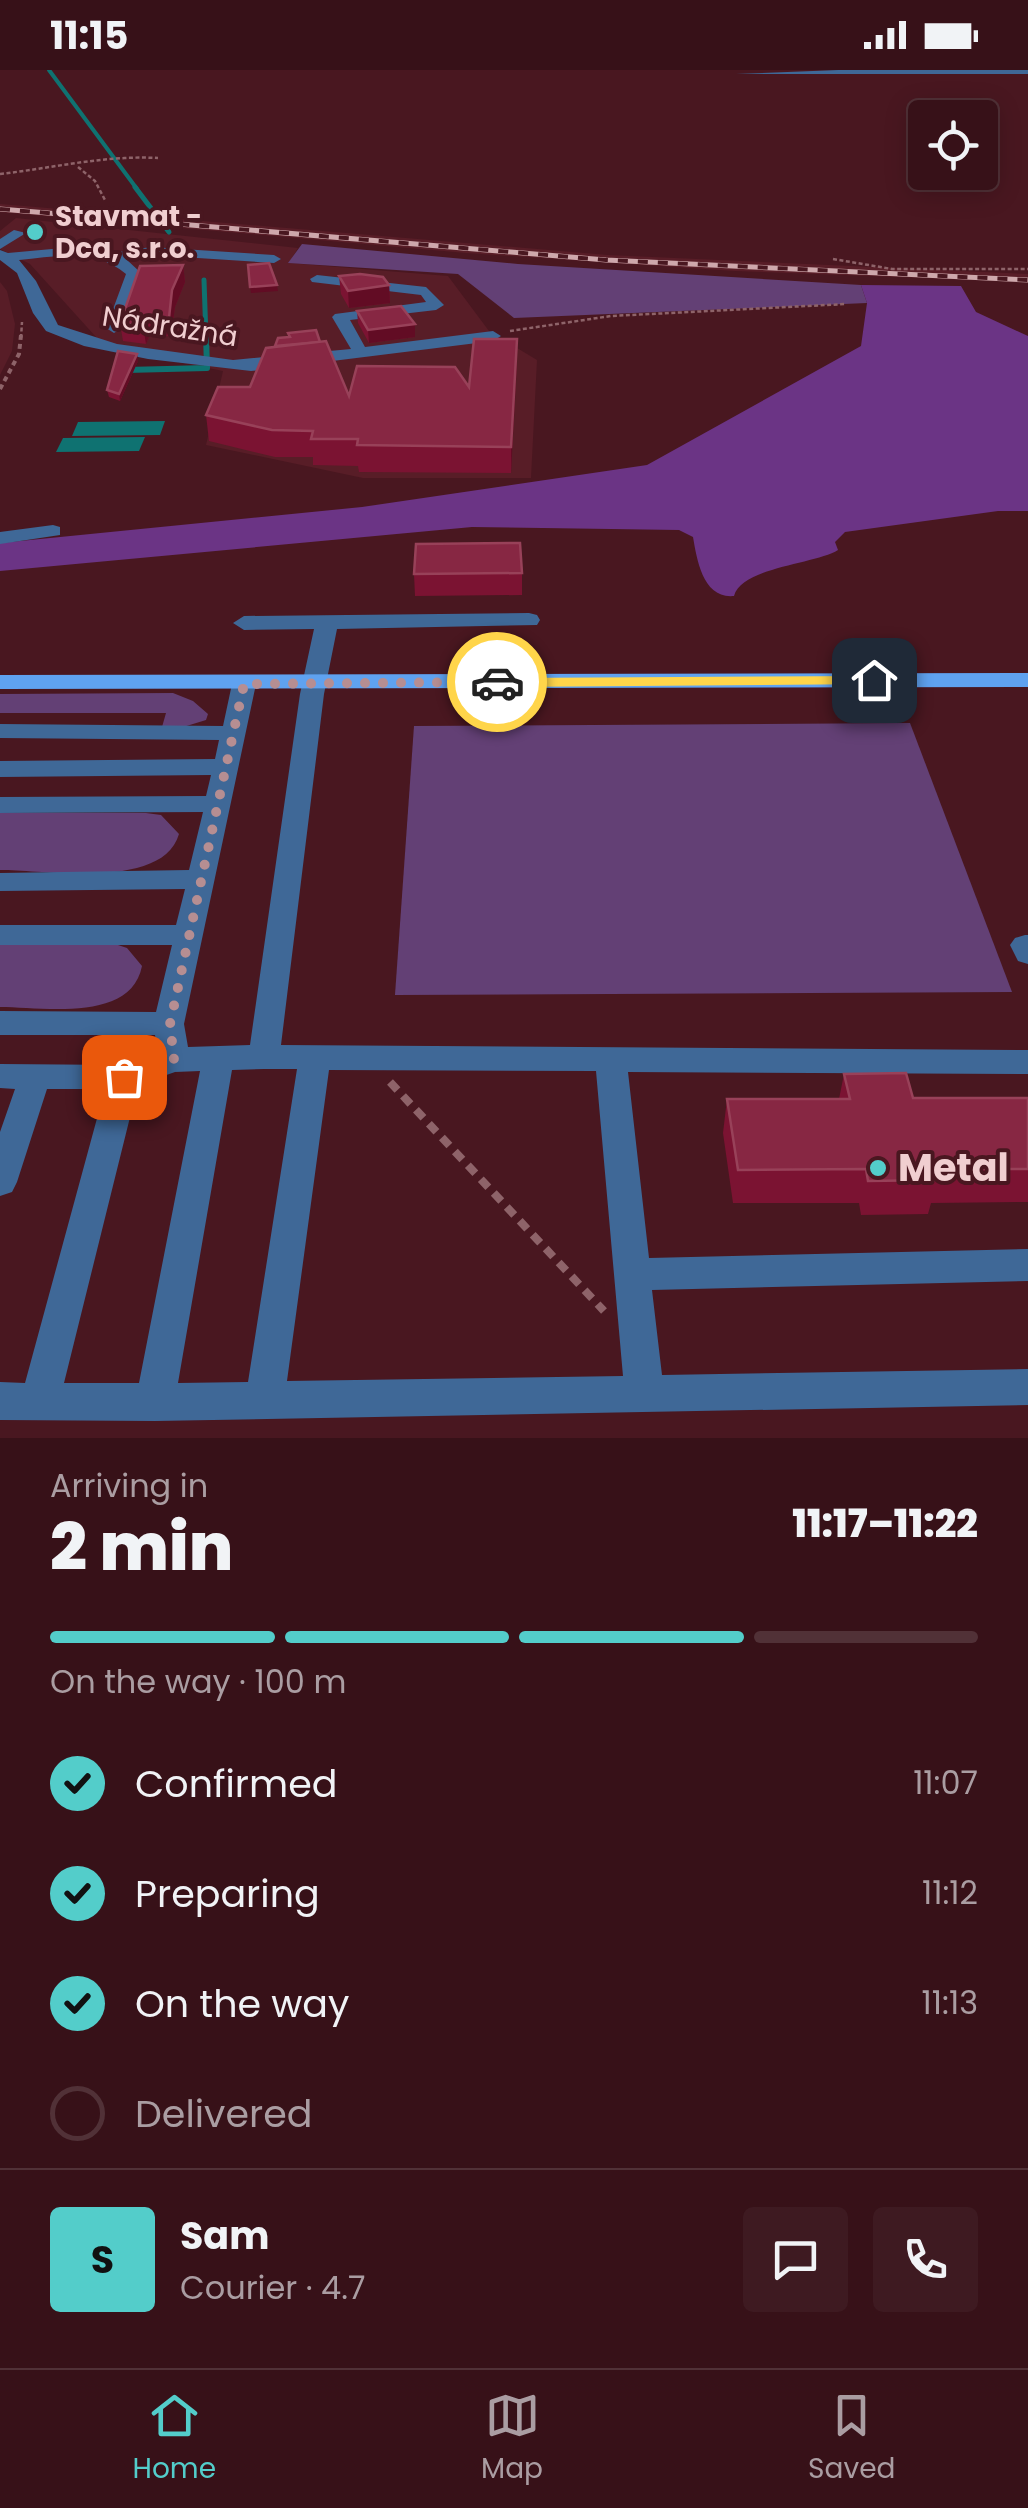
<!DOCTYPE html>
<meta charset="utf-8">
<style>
:root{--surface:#371118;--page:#3e1a21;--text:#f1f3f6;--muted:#aa9da2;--line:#513137;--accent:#53cdca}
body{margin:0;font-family:Poppins,sans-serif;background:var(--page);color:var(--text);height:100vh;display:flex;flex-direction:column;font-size:38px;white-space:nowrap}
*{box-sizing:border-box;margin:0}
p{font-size:32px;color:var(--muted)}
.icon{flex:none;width:55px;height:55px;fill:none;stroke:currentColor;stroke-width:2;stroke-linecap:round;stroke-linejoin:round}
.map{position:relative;height:1368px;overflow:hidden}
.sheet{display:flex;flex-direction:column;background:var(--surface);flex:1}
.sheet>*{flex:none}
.fabs{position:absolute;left:908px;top:30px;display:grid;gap:20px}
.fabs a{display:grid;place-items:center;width:90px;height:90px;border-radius:10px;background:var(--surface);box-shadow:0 5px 25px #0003,0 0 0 2px var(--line);font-size:50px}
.pin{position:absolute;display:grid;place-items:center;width:85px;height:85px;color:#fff;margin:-42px;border-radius:20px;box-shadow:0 5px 15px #0006}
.courier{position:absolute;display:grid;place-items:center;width:100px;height:100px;margin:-50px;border:8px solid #ffd54a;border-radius:50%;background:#fff;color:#222;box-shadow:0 2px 12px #0007}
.headline em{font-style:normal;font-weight:800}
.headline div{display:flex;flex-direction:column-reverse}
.headline{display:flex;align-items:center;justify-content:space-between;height:170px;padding:0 50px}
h1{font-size:65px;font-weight:800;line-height:75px}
.bar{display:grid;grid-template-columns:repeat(4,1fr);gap:15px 10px;align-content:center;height:120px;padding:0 50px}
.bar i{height:12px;border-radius:8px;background:var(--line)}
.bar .selected{background:var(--accent)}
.bar p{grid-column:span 4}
.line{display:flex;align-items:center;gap:25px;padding:0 50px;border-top:2px solid var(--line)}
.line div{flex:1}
.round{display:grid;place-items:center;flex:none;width:105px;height:105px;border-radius:10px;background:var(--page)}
ol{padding:0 50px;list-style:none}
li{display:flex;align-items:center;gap:30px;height:110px}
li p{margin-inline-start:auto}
li .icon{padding:10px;border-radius:50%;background:var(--accent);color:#111;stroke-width:4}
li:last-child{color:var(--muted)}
li i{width:55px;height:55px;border:5px solid var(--line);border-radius:50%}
.status{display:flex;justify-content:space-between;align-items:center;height:70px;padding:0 50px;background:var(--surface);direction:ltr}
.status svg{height:28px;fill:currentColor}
.menu{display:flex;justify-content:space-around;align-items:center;height:140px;border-top:2px solid var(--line);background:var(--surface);font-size:28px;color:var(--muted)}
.menu a{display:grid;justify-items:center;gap:5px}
.menu .selected{color:var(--accent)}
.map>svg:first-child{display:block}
</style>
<div class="status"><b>11:15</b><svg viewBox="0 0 49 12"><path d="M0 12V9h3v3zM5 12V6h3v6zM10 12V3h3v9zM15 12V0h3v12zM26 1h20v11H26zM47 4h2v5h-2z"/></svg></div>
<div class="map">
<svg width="1028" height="1368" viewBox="0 0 1028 1368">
<rect width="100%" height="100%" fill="#491720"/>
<g fill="#581d27">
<path d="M 0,134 L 608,185 L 1028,204 L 1028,212 L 735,201 L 466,183 L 0,142 Z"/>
<path d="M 16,148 L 298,178 L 289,193 L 448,206 L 489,261 L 537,290 L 531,408 L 363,408 L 206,375 L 223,301 L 105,277 L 30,194 L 0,179 L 0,161 Z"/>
<path d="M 0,212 L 7,221 L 15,254 L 12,281 L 0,305 Z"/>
</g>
<g fill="#634075">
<path d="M 302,174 L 518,194 L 861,215 L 867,233 L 514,248 L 458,204 L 288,193 Z"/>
<path d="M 173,623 L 193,631 L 208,644 L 206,650 L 180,658 L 162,657 L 166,643 L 0,643 L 0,624 Z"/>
<path d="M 910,653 L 1012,922 L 395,925 L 414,656 Z"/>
<path d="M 0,743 L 146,743 L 161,745 L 179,764 C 163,820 47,800 0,800 Z"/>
<path d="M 0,874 L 115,874 L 127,878 L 142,896 C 131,953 42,937 0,937 Z"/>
</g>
<path fill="#6b3485" d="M 861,215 L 961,216 L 976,242 L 1028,266 L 1028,441 L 998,441 L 845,462 L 835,472 L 838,480 C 816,494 742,497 734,526 C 703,529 697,490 693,467 L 679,460 L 472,457 L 0,501 L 0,473 L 362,437 L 647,395 L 861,276 L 867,233 Z"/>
<g fill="#0f7271">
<path d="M 165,351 L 160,365 L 72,366 L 78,352 Z"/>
<path d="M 145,367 L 139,381 L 56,382 L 63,368 Z"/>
</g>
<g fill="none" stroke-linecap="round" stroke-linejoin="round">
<path stroke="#0f7271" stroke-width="4" d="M 49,0 L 137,119"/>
<g stroke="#0f7271" stroke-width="5">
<path d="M 135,117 L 169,162"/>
<path d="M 204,210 L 206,268"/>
</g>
<path stroke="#0f7271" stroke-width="6" d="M 126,300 L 207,298 L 206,265"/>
<g stroke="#8e6369" stroke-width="2.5" stroke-dasharray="4 2.5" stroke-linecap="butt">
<path d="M 78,97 L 95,111 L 105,130"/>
<path d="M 0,104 C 53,98 105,85 158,88"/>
<path d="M 833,189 L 892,199 L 1028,199"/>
<path d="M 510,261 L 611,246 L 846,234"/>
<path d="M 21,268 L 22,252"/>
</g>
<path stroke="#8e6369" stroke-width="4" stroke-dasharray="5 4" stroke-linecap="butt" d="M 0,319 L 19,284 L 21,265"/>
<path stroke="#8e6369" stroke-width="8" stroke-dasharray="11 8" stroke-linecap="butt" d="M 390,1012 L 604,1241"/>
<g fill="#3f6897" fill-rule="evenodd">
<path d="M 838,0 L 1028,0 L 1028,4 L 736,4 Z"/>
<path d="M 14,160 L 26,163 L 0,179 L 0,169 Z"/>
<path d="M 74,177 L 111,183 L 151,177 L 274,185 L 281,189 L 274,193 L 151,185 L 126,189 L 141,203 L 122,258 L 114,263 L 106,258 L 126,204 C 97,178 55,186 19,190 L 36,211 L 58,255 L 117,274 L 233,290 L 351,279 L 332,247 L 335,244 L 426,232 L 421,225 L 312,212 L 310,209 L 317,205 L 426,217 L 444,235 L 436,240 L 350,250 L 365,277 L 493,261 L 501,266 L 493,271 L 251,301 L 148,289 L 84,276 L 46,261 L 33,243 L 17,203 L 0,190 L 0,180 L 8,183 Z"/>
<path d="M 53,455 L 60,457 L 60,465 L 0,474 L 0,462 Z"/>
<path d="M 529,543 L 537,545 L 540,550 L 537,555 L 337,559 L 324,624 L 281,975 L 1028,980 L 1028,1004 L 628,1002 L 649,1188 L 1028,1179 L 1028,1211 L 652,1220 L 662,1305 L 1028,1299 L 1028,1335 L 155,1351 L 0,1350 L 0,1312 L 25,1313 L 105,1019 L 47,1019 L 17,1112 L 12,1122 L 0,1126 L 0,1062 L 15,1019 L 0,1018 L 0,994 L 124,995 L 157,983 L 155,965 L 0,965 L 0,941 L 156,942 L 172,875 L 0,875 L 0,855 L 176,855 L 185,819 L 0,821 L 0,803 L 189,800 L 203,742 L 0,743 L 0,727 L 206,726 L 211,705 L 0,707 L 0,691 L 215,689 L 219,670 L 0,668 L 0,654 L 223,656 L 232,614 L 236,609 L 252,609 L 256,614 L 184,954 L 188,977 L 250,975 L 300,624 L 314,559 L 244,560 L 233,553 L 244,546 ZM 264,999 L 297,999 L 248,1312 L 178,1313 L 232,1000 ZM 329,1000 L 596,1001 L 623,1306 L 287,1311 ZM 200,1001 L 139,1313 L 64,1313 L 138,1015 L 175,1002 Z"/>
<path d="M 1025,865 L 1028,865 L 1028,894 L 1018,891 L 1010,875 L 1015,868 Z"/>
</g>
<path fill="#5fa2f0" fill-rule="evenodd" d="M 1028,603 L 1028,617 L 0,619 L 0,605 Z"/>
<defs>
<path id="rail" d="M 0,139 L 606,190 L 1028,210"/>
</defs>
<use href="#rail" stroke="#cea8ac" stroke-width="5"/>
<use href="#rail" stroke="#491720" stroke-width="4" stroke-dasharray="10" stroke-linecap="butt"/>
</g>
<g fill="#7b1332">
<path d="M 183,195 L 185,212 L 175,237 L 171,266 L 149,267 L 146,274 L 123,271 L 120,253 Z"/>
<path d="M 339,206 L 389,215 L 390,233 L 349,238 L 341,224 Z"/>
<path d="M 357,241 L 415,267 L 369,273 L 358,253 Z"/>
<path d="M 288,263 L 320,272 L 349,326 L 469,317 L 517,269 L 511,403 L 359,402 L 358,396 L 313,395 L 313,387 L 275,387 L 209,371 L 206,345 L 250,317 L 275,277 L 289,267 Z"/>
<path d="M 138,291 L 120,331 L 109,327 L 107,320 Z"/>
<path d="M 522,503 L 522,525 L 415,526 L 414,504 Z"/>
<path d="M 844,1004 L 913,1028 L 1028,1028 L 1028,1132 L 931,1133 L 928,1144 L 861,1145 L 859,1133 L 733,1133 L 723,1063 L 727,1029 L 839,1029 Z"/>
</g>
<g fill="#620c24">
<path d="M 183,195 L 185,212 L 175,237 L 171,266 L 169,248 L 172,220 Z"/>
<path d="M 277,215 L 278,221 L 251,223 L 250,217 Z"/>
<path d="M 389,215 L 390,233 L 349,238 L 348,221 Z"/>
<path d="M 146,249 L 149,267 L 146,274 L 143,256 Z"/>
<path d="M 415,254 L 415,267 L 369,273 L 368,260 Z"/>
<path d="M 517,269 L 517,293 L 511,403 L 511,377 Z"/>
<path d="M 137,284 L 138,291 L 120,331 L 119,324 Z"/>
</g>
<g fill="#872743" stroke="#984159" stroke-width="2.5">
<path d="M 269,193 L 277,215 L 250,217 L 248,195 Z"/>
<path d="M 183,195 L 172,220 L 169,248 L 146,249 L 143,256 L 120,253 L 140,196 Z"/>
<path d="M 360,204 L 383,207 L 389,215 L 348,221 L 339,206 Z"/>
<path d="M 401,236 L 415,254 L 368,260 L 357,241 Z"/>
<path d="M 316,260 L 320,272 L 275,276 L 278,268 L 290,267 L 288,263 Z"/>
<path d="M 474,269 L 517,269 L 511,377 L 357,375 L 358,369 L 311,369 L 313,361 L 272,360 L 206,345 L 218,317 L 250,317 L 266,278 L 326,271 L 349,326 L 357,296 L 455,297 L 469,317 Z"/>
<path d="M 118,281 L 137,284 L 119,324 L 107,320 Z"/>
<path d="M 520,473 L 522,503 L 414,504 L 416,474 Z"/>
<path d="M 906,1003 L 913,1028 L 1028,1028 L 1028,1099 L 934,1099 L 937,1110 L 868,1111 L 866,1099 L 738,1100 L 727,1029 L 850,1029 L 844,1004 Z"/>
</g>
<path fill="#ffd54a" d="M 874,606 L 880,607 L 880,614 L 497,617 L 489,612 L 497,608 Z"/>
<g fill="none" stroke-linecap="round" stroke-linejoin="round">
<path stroke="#b68e92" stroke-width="10" stroke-dasharray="0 18" d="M 124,1007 L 174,990 L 170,954 L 244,614 L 497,612"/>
</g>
<g fill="#53cdca" stroke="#491720" stroke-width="4">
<circle cx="35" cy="162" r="10"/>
<circle cx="878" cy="1098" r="10"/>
</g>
<g text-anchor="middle" stroke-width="8" stroke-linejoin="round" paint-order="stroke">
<g font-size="28" font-weight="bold" fill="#f0ced0" stroke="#491720" text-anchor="start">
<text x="55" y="156">Stavmat -<tspan x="55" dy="32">Dca, s.r.o.</tspan></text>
</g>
<g font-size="28" fill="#f0ced0" stroke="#491720">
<text transform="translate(170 256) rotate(9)" y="10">Nádražná</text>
</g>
<g font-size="38" font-weight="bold" fill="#f0ced0" stroke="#491720" text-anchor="start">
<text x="898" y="1111">Metal</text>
</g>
</g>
</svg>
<div class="fabs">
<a><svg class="icon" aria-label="locate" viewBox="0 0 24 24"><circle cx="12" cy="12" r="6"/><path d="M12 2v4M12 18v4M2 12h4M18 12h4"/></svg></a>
</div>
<div class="pin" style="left:124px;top:1007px;background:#ea580c"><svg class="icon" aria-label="bag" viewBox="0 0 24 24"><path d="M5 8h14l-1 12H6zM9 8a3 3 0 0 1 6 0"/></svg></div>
<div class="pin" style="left:874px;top:610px;background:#1f2937"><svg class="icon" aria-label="home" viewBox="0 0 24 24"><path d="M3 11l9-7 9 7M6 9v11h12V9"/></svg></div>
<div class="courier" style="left:497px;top:612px"><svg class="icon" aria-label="car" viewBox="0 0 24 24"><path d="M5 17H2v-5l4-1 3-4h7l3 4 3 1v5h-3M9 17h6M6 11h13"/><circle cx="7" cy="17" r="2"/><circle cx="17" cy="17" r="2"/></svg></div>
</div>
<section class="sheet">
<div class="headline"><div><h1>2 min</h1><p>Arriving in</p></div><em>11:17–11:22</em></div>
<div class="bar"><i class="selected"></i><i class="selected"></i><i class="selected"></i><i></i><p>On the way · 100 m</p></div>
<ol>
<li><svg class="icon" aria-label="check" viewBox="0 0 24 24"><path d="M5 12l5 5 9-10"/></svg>Confirmed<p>11:07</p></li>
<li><svg class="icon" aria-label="check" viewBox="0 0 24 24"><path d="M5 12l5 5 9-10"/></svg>Preparing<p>11:12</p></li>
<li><svg class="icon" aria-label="check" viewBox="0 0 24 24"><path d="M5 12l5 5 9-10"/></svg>On the way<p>11:13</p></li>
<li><i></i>Delivered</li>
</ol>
<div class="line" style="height:180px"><b class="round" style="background:var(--accent);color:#111">S</b><div><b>Sam</b><p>Courier · 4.7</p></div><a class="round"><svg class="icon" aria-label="chat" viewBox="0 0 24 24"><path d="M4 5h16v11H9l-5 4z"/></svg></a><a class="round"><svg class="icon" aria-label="phone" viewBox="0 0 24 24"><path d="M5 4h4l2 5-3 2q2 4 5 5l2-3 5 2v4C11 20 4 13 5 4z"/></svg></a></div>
</section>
<nav class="menu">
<a class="selected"><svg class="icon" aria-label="home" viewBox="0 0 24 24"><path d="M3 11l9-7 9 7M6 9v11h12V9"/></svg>Home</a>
<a><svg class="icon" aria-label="map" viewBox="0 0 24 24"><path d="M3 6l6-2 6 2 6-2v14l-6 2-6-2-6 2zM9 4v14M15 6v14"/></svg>Map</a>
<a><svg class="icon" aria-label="saved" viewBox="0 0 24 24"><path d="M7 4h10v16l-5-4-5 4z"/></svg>Saved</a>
</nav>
